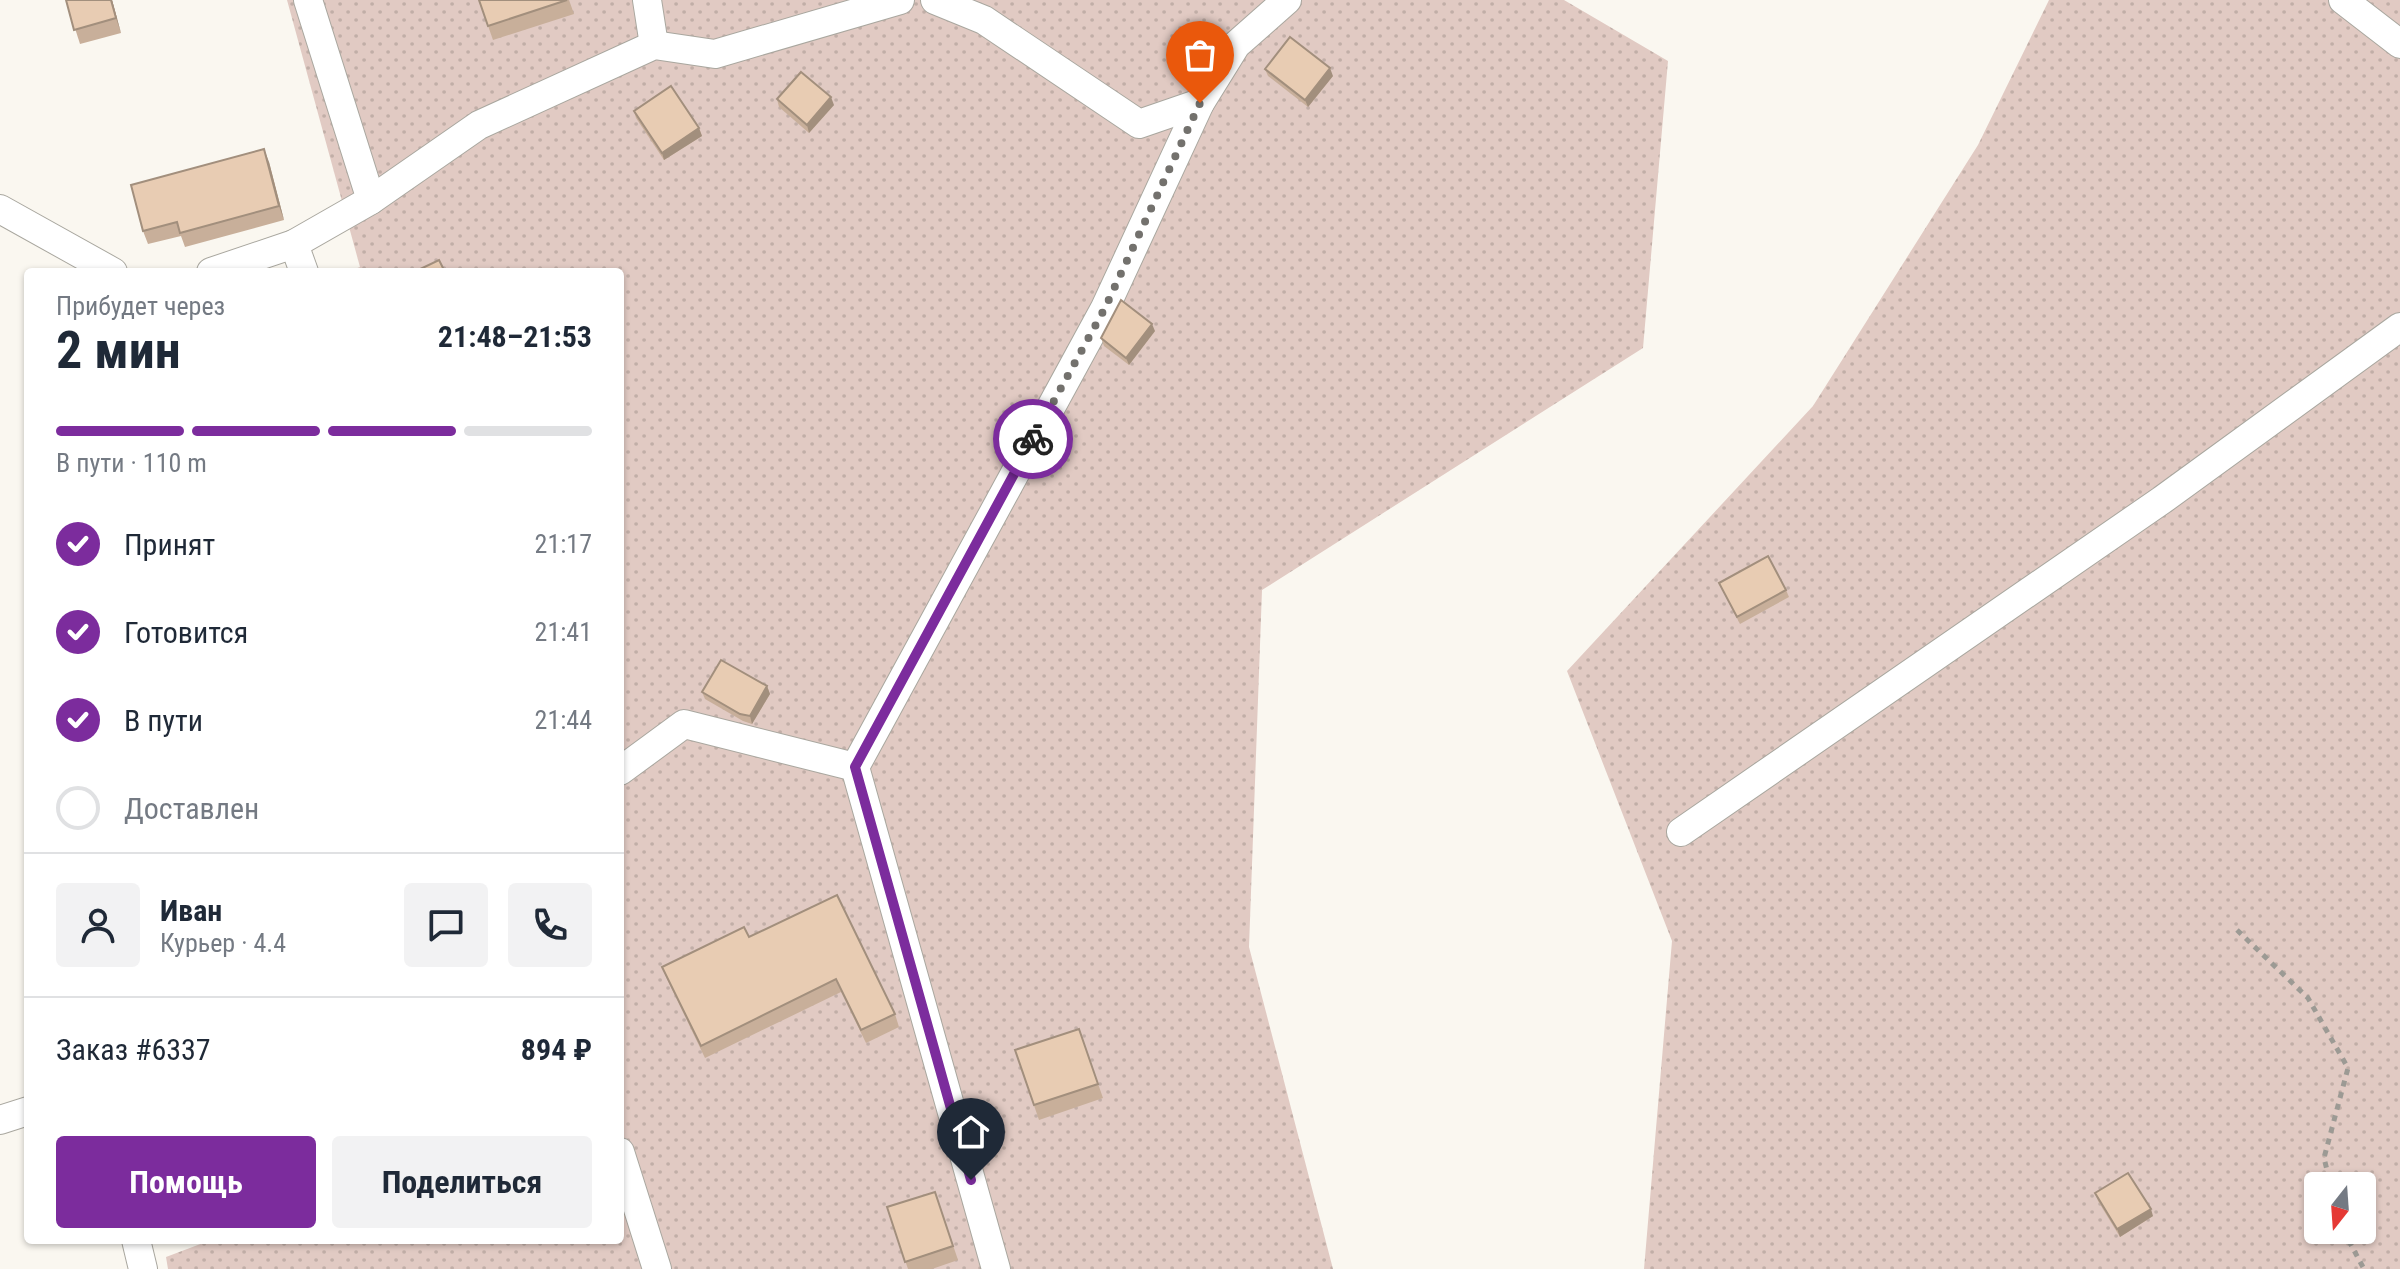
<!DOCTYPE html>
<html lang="ru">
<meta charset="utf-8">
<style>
:root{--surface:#fff;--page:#f2f2f3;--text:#1f2937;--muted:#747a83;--line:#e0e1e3;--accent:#7c2c9d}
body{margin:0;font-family:"Roboto Condensed",sans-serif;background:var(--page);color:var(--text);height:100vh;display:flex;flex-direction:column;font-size:30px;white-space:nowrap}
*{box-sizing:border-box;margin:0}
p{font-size:26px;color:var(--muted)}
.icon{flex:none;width:44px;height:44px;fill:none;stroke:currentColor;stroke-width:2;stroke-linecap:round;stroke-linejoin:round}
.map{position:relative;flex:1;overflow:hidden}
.panel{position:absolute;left:24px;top:268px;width:600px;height:976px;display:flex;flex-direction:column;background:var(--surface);border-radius:8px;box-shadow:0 2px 6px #0004}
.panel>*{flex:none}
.needle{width:52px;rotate:197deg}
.buttons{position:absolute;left:2304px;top:1172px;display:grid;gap:16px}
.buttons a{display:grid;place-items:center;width:72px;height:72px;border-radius:8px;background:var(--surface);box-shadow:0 2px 6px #0004;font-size:40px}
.pin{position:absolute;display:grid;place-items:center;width:68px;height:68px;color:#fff;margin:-82px -34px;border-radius:50% 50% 50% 0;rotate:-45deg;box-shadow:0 0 8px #0007}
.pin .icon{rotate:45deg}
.courier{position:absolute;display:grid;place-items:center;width:80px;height:80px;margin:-40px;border:6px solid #7c2c9d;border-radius:50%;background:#fff;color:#222;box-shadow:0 2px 10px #0007}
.summary em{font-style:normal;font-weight:700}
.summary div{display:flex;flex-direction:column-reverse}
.summary{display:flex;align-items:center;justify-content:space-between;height:136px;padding:0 32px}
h1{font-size:52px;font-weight:700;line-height:60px}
.bar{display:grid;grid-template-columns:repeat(4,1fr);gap:12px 8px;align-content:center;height:96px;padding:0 32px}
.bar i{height:10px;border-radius:6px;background:var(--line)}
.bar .current{background:var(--accent)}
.bar p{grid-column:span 4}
.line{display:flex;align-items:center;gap:20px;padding:0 32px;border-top:2px solid var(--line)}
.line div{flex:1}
.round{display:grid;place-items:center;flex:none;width:84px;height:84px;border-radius:8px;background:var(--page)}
ol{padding:0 32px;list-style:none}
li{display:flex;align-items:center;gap:24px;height:88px}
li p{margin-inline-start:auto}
li .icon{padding:8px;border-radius:50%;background:var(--accent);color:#fff;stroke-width:4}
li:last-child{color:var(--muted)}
li i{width:44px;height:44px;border:4px solid var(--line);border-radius:50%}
.action{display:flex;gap:16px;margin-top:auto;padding:16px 32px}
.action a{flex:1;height:92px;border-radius:8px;background:var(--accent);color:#fff;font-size:32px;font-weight:700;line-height:92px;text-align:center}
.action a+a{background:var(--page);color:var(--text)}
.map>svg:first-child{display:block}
</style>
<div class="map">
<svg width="2400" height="1269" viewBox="0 0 2400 1269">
<defs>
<pattern id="garden-dots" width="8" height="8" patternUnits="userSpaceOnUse" patternTransform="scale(2)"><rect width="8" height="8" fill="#e1cac3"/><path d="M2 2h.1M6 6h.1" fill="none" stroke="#c1aea7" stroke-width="1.8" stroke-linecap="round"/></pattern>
</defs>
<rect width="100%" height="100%" fill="#faf7f0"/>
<g fill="url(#garden-dots)" fill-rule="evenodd">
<path d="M 287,0 L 1564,0 L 1668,61 L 1643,348 L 1262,590 L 1249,947 L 1333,1269 L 168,1269 L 166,1257 L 211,1240 L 620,1240 L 620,272 L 347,272 L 360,267 Z"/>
<path d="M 2049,0 L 2400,0 L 2400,1269 L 1644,1269 L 1672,941 L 1567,671 L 1813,406 L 1978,145 ZM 2318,1186 L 2362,1186 L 2362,1230 L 2318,1230 Z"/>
</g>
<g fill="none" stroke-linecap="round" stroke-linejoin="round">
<defs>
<g id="service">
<path d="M 647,0 L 654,45"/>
<path d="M 935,0 L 984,20 L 1139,124 L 1200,103"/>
<path d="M 2343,0 L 2400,44"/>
<path d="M 371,200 L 479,125 L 654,45 L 715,54 L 900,0"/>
<path d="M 0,209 L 113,272"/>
<path d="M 294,244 L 304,272"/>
<path d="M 211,272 L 294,244 L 371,200 L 308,0"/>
<path d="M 620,771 L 684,724 L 855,767"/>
<path d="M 1681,832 L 2162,500 L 2400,327"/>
<path d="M 0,1120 L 28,1111"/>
<path d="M 620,1152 L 657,1269"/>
<path d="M 136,1240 L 143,1269"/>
<path d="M 996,1269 L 855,767 L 1105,308 L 1200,103 L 1236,45 L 1287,0"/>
</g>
</defs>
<use href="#service" stroke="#a9a79f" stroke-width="30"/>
<g stroke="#9c9a94" stroke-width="5" stroke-dasharray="6 6" stroke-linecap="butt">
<path d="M 2237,930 L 2308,998 L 2348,1068 L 2324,1158 L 2331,1186"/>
<path d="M 2343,1230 L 2364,1269"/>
</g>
<use href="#service" stroke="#fff" stroke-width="28"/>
</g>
<g fill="#c8af9a">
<path d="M 66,0 L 112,0 L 121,33 L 80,44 Z"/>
<path d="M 479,0 L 569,0 L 574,14 L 493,40 Z"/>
<path d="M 1265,69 L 1333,76 L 1308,107 L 1268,76 Z"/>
<path d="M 777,99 L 834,105 L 809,133 L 779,107 Z"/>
<path d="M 634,111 L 699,128 L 702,136 L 664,160 L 636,118 Z"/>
<path d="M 269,162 L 284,220 L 185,247 L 181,236 L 148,244 L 143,231 Z"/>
<path d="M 1155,331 L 1129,365 L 1104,346 L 1101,338 Z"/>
<path d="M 1719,583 L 1786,590 L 1789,597 L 1740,624 Z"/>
<path d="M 767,686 L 770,694 L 752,724 L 743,721 L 705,699 L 702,692 Z"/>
<path d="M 837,895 L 895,1014 L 899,1027 L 866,1043 L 841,992 L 705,1058 L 667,979 L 662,967 L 749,937 Z"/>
<path d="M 1079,1029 L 1103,1098 L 1039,1120 L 1015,1050 Z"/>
<path d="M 935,1192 L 958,1260 L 932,1269 L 908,1269 L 887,1207 Z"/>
<path d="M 2095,1193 L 2153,1216 L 2120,1237 L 2098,1201 Z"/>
</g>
<g fill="#a28f7d">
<path d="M 111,0 L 112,0 L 121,33 L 116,18 Z"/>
<path d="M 1330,68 L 1333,76 L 1308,107 L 1305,100 Z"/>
<path d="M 831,97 L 834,105 L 809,133 L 807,125 Z"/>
<path d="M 699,128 L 702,136 L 664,160 L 662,153 Z"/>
<path d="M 264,149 L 269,162 L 284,220 L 279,206 Z"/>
<path d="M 1152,324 L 1155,331 L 1129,365 L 1126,358 Z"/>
<path d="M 767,686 L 770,694 L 752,724 L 750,716 Z"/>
<path d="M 2151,1209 L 2153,1216 L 2120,1237 L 2117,1229 Z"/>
</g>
<g fill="#e8ccb3" stroke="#a28f7d" stroke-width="2">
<path d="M 66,0 L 111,0 L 116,18 L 74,30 Z"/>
<path d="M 479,0 L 567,0 L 488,26 Z"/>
<path d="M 1290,37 L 1330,68 L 1305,100 L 1265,69 Z"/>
<path d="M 801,72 L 831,97 L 807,125 L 777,99 Z"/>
<path d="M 671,86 L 699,128 L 662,153 L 634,111 Z"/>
<path d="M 264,149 L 279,206 L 180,233 L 177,222 L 143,231 L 131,185 Z"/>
<path d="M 439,260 L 445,272 L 414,272 Z"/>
<path d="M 1121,300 L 1152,324 L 1126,358 L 1101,338 Z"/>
<path d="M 1768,556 L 1786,590 L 1737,617 L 1719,583 Z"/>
<path d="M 721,660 L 767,686 L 750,716 L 740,714 L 702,692 Z"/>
<path d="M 837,895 L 895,1014 L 861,1030 L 836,979 L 701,1046 L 662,967 L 744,927 L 749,937 Z"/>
<path d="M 1079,1029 L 1098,1084 L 1034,1105 L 1015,1050 Z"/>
<path d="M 2128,1173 L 2151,1209 L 2117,1229 L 2095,1193 Z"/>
<path d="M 935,1192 L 953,1246 L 905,1262 L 887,1207 Z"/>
</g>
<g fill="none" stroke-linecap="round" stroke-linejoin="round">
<path stroke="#73716d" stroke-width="8" stroke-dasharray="0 14.4" d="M 1033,439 L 1105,308 L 1200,103"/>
<path stroke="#7c2c9d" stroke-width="10" d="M 971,1180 L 855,767 L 1033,439"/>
</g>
</svg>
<div class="buttons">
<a><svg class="needle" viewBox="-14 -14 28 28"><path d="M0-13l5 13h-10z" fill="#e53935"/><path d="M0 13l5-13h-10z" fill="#747a83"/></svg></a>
</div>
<div class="pin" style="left:1200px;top:103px;background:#ea580c"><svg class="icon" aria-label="bag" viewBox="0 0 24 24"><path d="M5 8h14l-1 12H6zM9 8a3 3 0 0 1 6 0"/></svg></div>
<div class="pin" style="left:971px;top:1180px;background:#1f2937"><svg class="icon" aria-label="home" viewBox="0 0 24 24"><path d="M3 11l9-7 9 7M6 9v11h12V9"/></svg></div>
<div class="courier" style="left:1033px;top:439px"><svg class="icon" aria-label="bike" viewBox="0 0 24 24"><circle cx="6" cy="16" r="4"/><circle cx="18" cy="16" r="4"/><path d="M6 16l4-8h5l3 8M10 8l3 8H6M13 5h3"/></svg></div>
<section class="panel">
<div class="summary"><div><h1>2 мин</h1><p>Прибудет через</p></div><em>21:48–21:53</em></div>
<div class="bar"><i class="current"></i><i class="current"></i><i class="current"></i><i></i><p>В пути · 110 m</p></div>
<ol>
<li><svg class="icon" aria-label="check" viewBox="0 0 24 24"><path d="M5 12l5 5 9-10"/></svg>Принят<p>21:17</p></li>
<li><svg class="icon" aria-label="check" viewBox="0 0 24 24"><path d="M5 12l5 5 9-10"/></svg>Готовится<p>21:41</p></li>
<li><svg class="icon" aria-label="check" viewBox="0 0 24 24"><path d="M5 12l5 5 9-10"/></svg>В пути<p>21:44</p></li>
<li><i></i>Доставлен</li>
</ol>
<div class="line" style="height:144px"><a class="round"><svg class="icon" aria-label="person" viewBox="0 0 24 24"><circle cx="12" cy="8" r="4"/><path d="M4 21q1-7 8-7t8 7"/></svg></a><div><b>Иван</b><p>Курьер · 4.4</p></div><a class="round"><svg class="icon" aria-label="chat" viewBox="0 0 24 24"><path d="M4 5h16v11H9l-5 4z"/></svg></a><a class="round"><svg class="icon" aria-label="phone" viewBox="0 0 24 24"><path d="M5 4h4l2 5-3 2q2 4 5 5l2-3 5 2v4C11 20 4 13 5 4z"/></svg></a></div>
<div class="line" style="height:104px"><div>Заказ #6337</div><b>894 ₽</b></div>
<div class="action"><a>Помощь</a><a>Поделиться</a></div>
</section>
</div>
